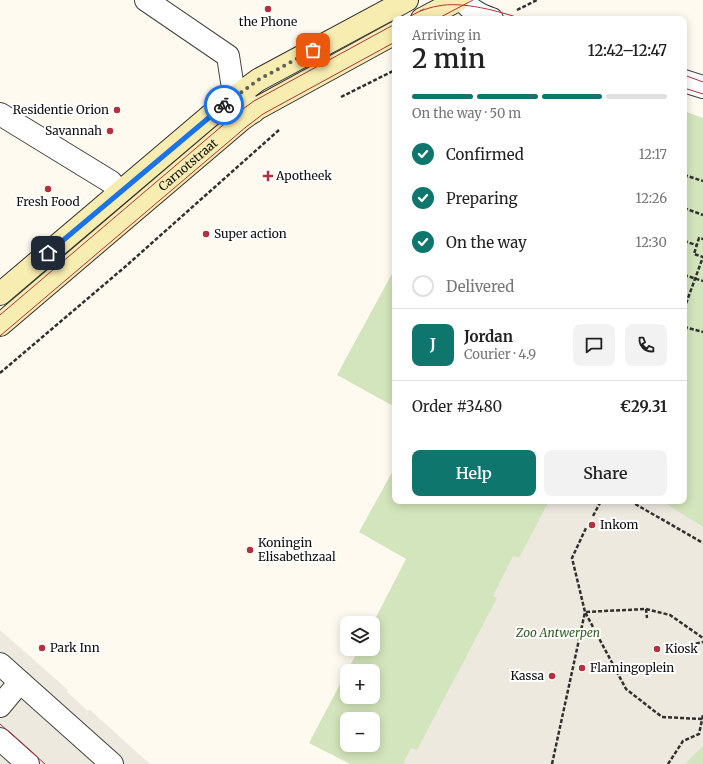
<!DOCTYPE html>
<meta charset="utf-8">
<style>
:root{--surface:#fff;--page:#f2f2f2;--text:#222;--muted:#767676;--line:#e0e0e0;--accent:#0f766e}
body{margin:0;font-family:Merriweather,serif;background:var(--page);color:var(--text);height:100vh;display:flex;flex-direction:column;font-size:15px;white-space:nowrap}
*{box-sizing:border-box;margin:0}
p{font-size:13px;color:var(--muted)}
.icon{flex:none;width:22px;height:22px;fill:none;stroke:currentColor;stroke-width:2;stroke-linecap:round;stroke-linejoin:round}
.map{position:relative;flex:1;overflow:hidden}
.sheet{position:absolute;left:392px;top:16px;width:295px;height:488px;display:flex;flex-direction:column;background:var(--surface);border-radius:8px;box-shadow:0 2px 10px #0003}
.sheet>*{flex:none}
.tools{position:absolute;left:340px;top:616px;display:grid;gap:8px}
.tools a{display:grid;place-items:center;width:40px;height:40px;border-radius:8px;background:var(--surface);box-shadow:0 2px 10px #0003;font-size:20px}
.pin{position:absolute;display:grid;place-items:center;width:34px;height:34px;color:#fff;margin:-17px;border-radius:8px;box-shadow:0 2px 6px #0006}
.courier{position:absolute;display:grid;place-items:center;width:40px;height:40px;margin:-20px;border:3px solid #1a73e8;border-radius:50%;background:#fff;color:#222;box-shadow:0 1px 5px #0007}
.head em{font-style:normal;font-weight:600}
.head div{display:flex;flex-direction:column-reverse}
.head{display:flex;align-items:center;justify-content:space-between;height:68px;padding:0 20px}
h1{font-size:26px;font-weight:600;line-height:30px}
.bar{display:grid;grid-template-columns:repeat(4,1fr);gap:6px 4px;align-content:center;height:48px;padding:0 20px}
.bar i{height:5px;border-radius:3px;background:var(--line)}
.bar .selected{background:var(--accent)}
.bar p{grid-column:span 4}
.line{display:flex;align-items:center;gap:10px;padding:0 20px;border-top:1px solid var(--line)}
.line div{flex:1}
.round{display:grid;place-items:center;flex:none;width:42px;height:42px;border-radius:8px;background:var(--page)}
ol{padding:0 20px;list-style:none}
li{display:flex;align-items:center;gap:12px;height:44px}
li p{margin-inline-start:auto}
li .icon{padding:4px;border-radius:50%;background:var(--accent);color:#fff;stroke-width:4}
li:last-child{color:var(--muted)}
li i{width:22px;height:22px;border:2px solid var(--line);border-radius:50%}
.action{display:flex;gap:8px;margin-top:auto;padding:8px 20px}
.action a{flex:1;height:46px;border-radius:8px;background:var(--accent);color:#fff;font-size:16px;font-weight:600;line-height:46px;text-align:center}
.action a+a{background:var(--page);color:var(--text)}
.map>svg:first-child{display:block}
</style>
<div class="map">
<svg width="703" height="764" viewBox="0 0 703 764">
<rect width="100%" height="100%" fill="#fefaf0"/>
<g fill="#d3e5bc" fill-rule="evenodd">
<path d="M 684,111 L 703,118 L 703,764 L 350,764 L 309,743 L 347,671 L 347,697 L 373,697 L 373,671 L 347,671 L 359,649 L 373,649 L 373,623 L 406,559 L 359,532 L 395,467 L 395,501 L 684,501 ZM 347,719 L 373,719 L 373,745 L 347,745 Z"/>
<path d="M 395,268 L 395,407 L 337,375 Z"/>
</g>
<g fill="#ede9df">
<path d="M 549,501 L 662,501 L 703,527 L 703,746 L 685,764 L 403,764 L 411,748 L 417,750 L 497,598 L 493,596 L 513,556 L 519,558 Z"/>
<path d="M 0,630 L 68,690 L 67,692 L 88,711 L 90,710 L 150,764 L 0,764 Z"/>
</g>
<g fill="none" stroke-linecap="round" stroke-linejoin="round">
<defs>
<g id="street">
<path d="M 146,0 L 228,56 L 232,82 L 253,112"/>
<path d="M 462,0 C 470,9 481,16 492,19"/>
<path d="M 684,81 L 703,87"/>
<path d="M 0,114 L 111,182 L 119,192"/>
<path d="M 0,664 L 112,764"/>
<path d="M 0,706 L 20,682"/>
<path d="M 0,739 L 28,764"/>
</g>
<g id="secondary">
<path d="M 422,19 L 458,0"/>
<path d="M 0,294 L 211,115 L 258,80 L 407,0"/>
<path id="s1" d="M 0,325 L 241,120 L 258,108 L 395,33"/>
</g>
</defs>
<use href="#street" stroke="#414141" stroke-width="24"/>
<use href="#secondary" stroke="#303030" stroke-width="24"/>
<g stroke="#303030" stroke-width="2.5" stroke-dasharray="4 2" stroke-linecap="butt">
<path d="M 517,10 L 537,0"/>
<path d="M 341,97 L 395,70"/>
<path d="M 684,175 L 703,181"/>
<path d="M 684,208 L 703,215"/>
<path d="M 684,241 L 696,245"/>
<path d="M 684,275 L 703,281"/>
<path d="M 684,309 L 703,257 L 694,254 L 699,238 L 703,239"/>
<path d="M 684,327 L 703,332"/>
<path d="M 0,373 L 126,266 L 279,130"/>
<path d="M 630,501 L 703,543"/>
<path d="M 593,516 L 601,501"/>
<path d="M 646,609 L 647,618"/>
<path d="M 690,645 L 703,642"/>
<path d="M 702,719 L 662,717 L 626,689 L 585,612 L 646,609 L 670,615 L 703,638"/>
<path d="M 552,764 L 585,612 L 572,558 L 586,528"/>
<path d="M 668,764 L 683,741 L 699,734 L 703,715"/>
</g>
<use href="#street" stroke="#fff" stroke-width="22"/>
<use href="#secondary" stroke="#f8edb0" stroke-width="22"/>
<g stroke="#b2313d" stroke-width="1">
<path d="M 420,11 C 426,9 432,7 438,6 C 462,1 499,11 522,19"/>
<path d="M 405,19 L 424,9"/>
<path d="M 437,19 L 473,0"/>
<path d="M 684,75 L 703,82"/>
<path d="M 684,88 L 703,94"/>
<path d="M 0,315 L 236,114 L 254,101 L 395,24"/>
<path d="M 0,336 L 246,127 L 263,114 L 395,42"/>
<path d="M 0,724 L 45,764"/>
</g>
</g>
<g fill="none" stroke-linecap="round" stroke-linejoin="round">
<path stroke="#62615d" stroke-width="4" stroke-dasharray="0 7.2" d="M 224,105 L 258,80 L 313,50"/>
<path stroke="#1a73e8" stroke-width="5" d="M 48,253 L 224,105"/>
</g>
<g fill="#b2313d" stroke="#fff" stroke-width="1.5">
<circle cx="268" cy="9" r="4"/>
<circle cx="117" cy="110" r="4"/>
<circle cx="110" cy="131" r="4"/>
<path d="M266 170h4v4h4v4h-4v4h-4v-4h-4v-4h4z"/>
<circle cx="48" cy="189" r="4"/>
<circle cx="206" cy="234" r="4"/>
<circle cx="592" cy="525" r="4"/>
<circle cx="250" cy="550" r="4"/>
<circle cx="42" cy="648" r="4"/>
<circle cx="657" cy="649" r="4"/>
<circle cx="582" cy="668" r="4"/>
<circle cx="552" cy="676" r="4"/>
</g>
<g text-anchor="middle" stroke-width="4" stroke-linejoin="round" paint-order="stroke">
<g font-size="12" fill="#0e0e0e" stroke="#fff" text-anchor="start">
<text x="268" y="26" text-anchor="middle">the Phone</text>
<text x="109" y="114" text-anchor="end">Residentie Orion</text>
<text x="102" y="135" text-anchor="end">Savannah</text>
<text x="276" y="180">Apotheek</text>
<text x="48" y="206" text-anchor="middle">Fresh Food</text>
<text x="214" y="238">Super action</text>
<text x="600" y="529">Inkom</text>
<text x="258" y="547">Koningin<tspan x="258" dy="14">Elisabethzaal</tspan></text>
<text x="50" y="652">Park Inn</text>
<text x="665" y="653">Kiosk</text>
<text x="590" y="672">Flamingoplein</text>
<text x="544" y="680" text-anchor="end">Kassa</text>
</g>
<g font-size="12" fill="#0e0e0e" stroke="#fff">
<text dy="4" stroke="none"><textPath href="#s1" startOffset="247">Carnotstraat</textPath></text>
</g>
<g font-size="12" font-style="italic" fill="#326023" stroke="#fff">
<text x="558" y="637">Zoo Antwerpen</text>
</g>
</g>
</svg>
<div class="tools">
<a><svg class="icon" aria-label="layers" viewBox="0 0 24 24"><path d="M12 4l9 5-9 5-9-5zM3 14l9 5 9-5"/></svg></a>
<a>+</a>
<a>−</a>
</div>
<div class="pin" style="left:313px;top:50px;background:#ea580c"><svg class="icon" aria-label="bag" viewBox="0 0 24 24"><path d="M5 8h14l-1 12H6zM9 8a3 3 0 0 1 6 0"/></svg></div>
<div class="pin" style="left:48px;top:253px;background:#1f2937"><svg class="icon" aria-label="home" viewBox="0 0 24 24"><path d="M3 11l9-7 9 7M6 9v11h12V9"/></svg></div>
<div class="courier" style="left:224px;top:105px"><svg class="icon" aria-label="bike" viewBox="0 0 24 24"><circle cx="6" cy="16" r="4"/><circle cx="18" cy="16" r="4"/><path d="M6 16l4-8h5l3 8M10 8l3 8H6M13 5h3"/></svg></div>
<section class="sheet">
<div class="head"><div><h1>2 min</h1><p>Arriving in</p></div><em>12:42–12:47</em></div>
<div class="bar"><i class="selected"></i><i class="selected"></i><i class="selected"></i><i></i><p>On the way · 50 m</p></div>
<ol>
<li><svg class="icon" aria-label="check" viewBox="0 0 24 24"><path d="M5 12l5 5 9-10"/></svg>Confirmed<p>12:17</p></li>
<li><svg class="icon" aria-label="check" viewBox="0 0 24 24"><path d="M5 12l5 5 9-10"/></svg>Preparing<p>12:26</p></li>
<li><svg class="icon" aria-label="check" viewBox="0 0 24 24"><path d="M5 12l5 5 9-10"/></svg>On the way<p>12:30</p></li>
<li><i></i>Delivered</li>
</ol>
<div class="line" style="height:72px"><b class="round" style="background:var(--accent);color:#fff">J</b><div><b>Jordan</b><p>Courier · 4.9</p></div><a class="round"><svg class="icon" aria-label="chat" viewBox="0 0 24 24"><path d="M4 5h16v11H9l-5 4z"/></svg></a><a class="round"><svg class="icon" aria-label="phone" viewBox="0 0 24 24"><path d="M5 4h4l2 5-3 2q2 4 5 5l2-3 5 2v4C11 20 4 13 5 4z"/></svg></a></div>
<div class="line" style="height:52px"><div>Order #3480</div><b>€29.31</b></div>
<div class="action"><a>Help</a><a>Share</a></div>
</section>
</div>
